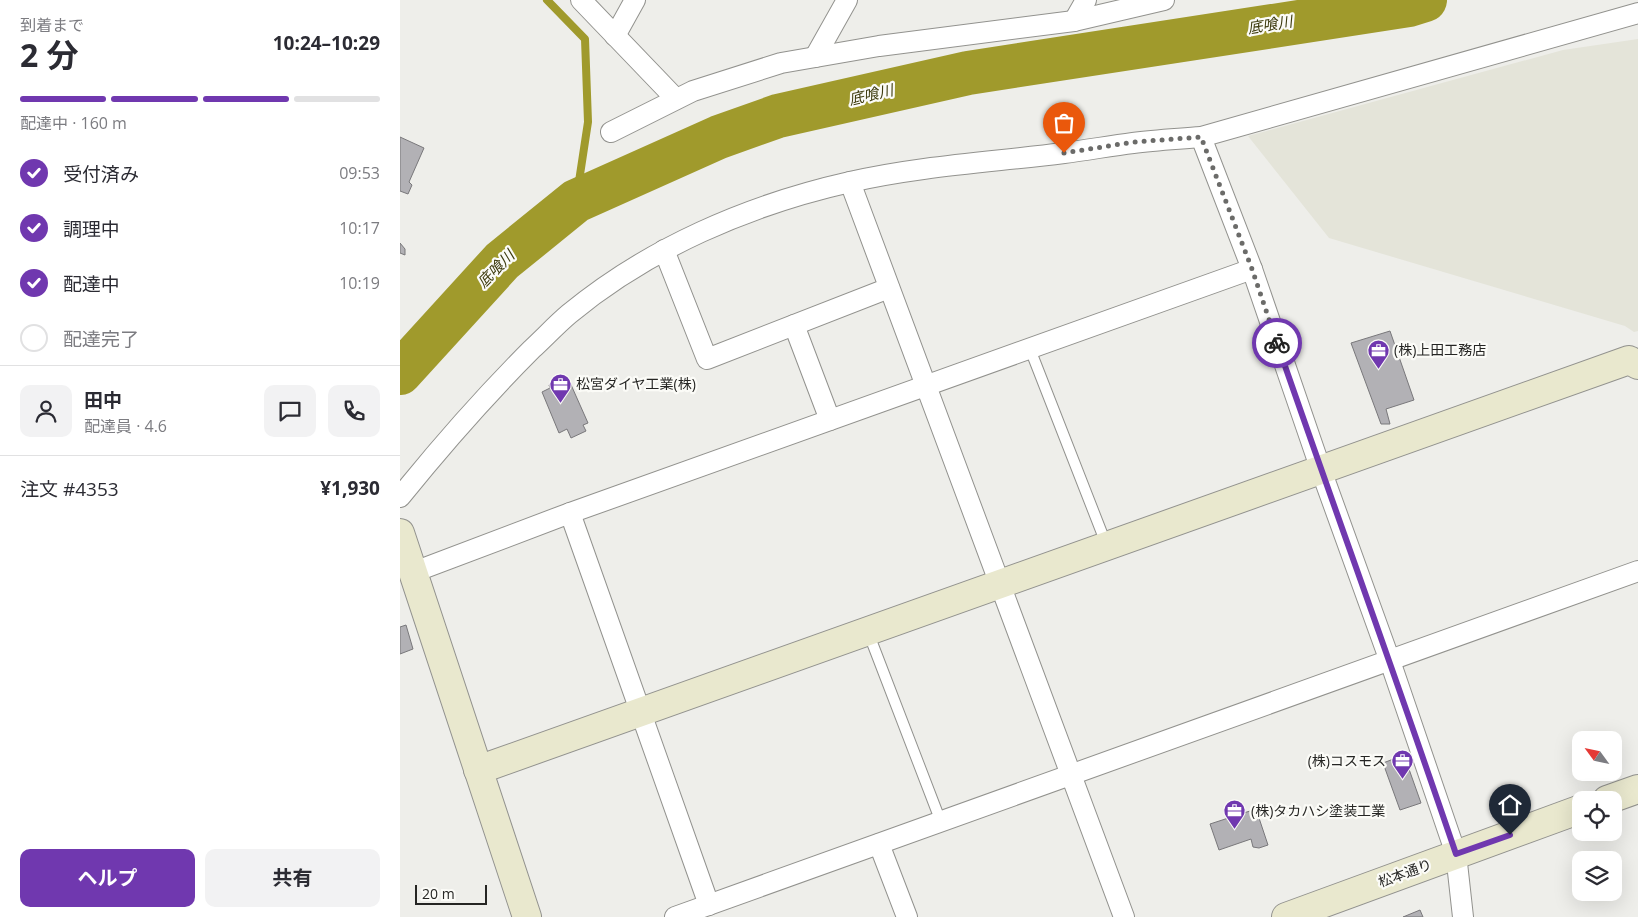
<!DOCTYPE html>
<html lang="ja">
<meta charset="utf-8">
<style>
:root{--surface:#fff;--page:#f2f2f3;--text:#2b2b33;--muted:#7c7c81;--line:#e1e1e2;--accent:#7038af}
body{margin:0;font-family:"Open Sans","Noto Sans JP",sans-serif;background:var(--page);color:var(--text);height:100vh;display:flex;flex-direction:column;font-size:19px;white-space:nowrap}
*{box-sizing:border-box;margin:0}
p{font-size:16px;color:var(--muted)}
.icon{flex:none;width:28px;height:28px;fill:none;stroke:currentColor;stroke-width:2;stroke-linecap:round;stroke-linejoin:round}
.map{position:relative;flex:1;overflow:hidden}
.panel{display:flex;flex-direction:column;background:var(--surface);width:400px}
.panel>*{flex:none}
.needle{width:32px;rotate:303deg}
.controls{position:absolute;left:1172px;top:731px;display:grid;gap:10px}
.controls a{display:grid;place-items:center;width:50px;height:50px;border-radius:10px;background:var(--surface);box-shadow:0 5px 20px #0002;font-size:25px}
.scale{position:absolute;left:15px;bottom:12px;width:72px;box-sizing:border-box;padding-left:5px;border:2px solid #252523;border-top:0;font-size:14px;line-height:18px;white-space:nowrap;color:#252523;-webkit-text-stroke:4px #fbfbf7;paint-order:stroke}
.pin{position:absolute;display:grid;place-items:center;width:42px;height:42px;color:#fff;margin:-51px -21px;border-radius:50% 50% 50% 0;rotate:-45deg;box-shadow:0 0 5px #0007}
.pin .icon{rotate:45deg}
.courier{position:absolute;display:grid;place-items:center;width:50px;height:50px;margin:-25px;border:4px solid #7038af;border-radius:50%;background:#fff;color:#222;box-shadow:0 1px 6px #0007}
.summary em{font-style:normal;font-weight:700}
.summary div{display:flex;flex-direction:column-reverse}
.summary{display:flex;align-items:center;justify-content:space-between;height:85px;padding:0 20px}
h1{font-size:32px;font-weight:700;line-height:38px}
.bar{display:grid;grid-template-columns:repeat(4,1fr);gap:8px 5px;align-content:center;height:60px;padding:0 20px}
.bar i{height:6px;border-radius:4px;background:var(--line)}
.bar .on{background:var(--accent)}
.bar p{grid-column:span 4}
.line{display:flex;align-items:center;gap:12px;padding:0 20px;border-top:1px solid var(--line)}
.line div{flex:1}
.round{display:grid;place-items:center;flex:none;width:52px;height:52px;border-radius:10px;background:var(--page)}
ol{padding:0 20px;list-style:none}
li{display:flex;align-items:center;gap:15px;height:55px}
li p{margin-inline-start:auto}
li .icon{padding:5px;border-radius:50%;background:var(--accent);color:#fff;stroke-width:4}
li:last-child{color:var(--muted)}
li i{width:28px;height:28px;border:2px solid var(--line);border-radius:50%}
.button{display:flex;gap:10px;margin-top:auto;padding:10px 20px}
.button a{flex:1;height:58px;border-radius:10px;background:var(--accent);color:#fff;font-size:20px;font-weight:700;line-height:58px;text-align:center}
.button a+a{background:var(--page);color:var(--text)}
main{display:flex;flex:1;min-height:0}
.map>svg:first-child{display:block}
</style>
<main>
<section class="panel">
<div class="summary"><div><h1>2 分</h1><p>到着まで</p></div><em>10:24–10:29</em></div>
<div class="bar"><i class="on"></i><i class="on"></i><i class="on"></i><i></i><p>配達中 · 160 m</p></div>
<ol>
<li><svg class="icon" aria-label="check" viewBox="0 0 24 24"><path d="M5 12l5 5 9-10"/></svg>受付済み<p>09:53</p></li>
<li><svg class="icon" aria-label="check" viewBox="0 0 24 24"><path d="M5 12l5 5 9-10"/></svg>調理中<p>10:17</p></li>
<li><svg class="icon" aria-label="check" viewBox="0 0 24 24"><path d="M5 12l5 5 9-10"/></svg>配達中<p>10:19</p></li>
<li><i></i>配達完了</li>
</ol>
<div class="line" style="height:90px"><a class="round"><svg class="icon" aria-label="person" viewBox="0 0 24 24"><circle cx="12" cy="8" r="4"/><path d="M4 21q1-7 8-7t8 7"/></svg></a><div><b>田中</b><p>配達員 · 4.6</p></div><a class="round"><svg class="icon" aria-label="chat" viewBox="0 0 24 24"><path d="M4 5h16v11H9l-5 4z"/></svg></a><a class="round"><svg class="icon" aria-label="phone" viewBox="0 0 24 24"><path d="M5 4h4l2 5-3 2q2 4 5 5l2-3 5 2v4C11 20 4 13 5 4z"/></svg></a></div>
<div class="line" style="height:65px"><div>注文 #4353</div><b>¥1,930</b></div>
<div class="button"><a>ヘルプ</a><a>共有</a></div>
</section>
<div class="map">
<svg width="1238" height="917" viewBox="0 0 1238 917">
<rect width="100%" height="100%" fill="#eeeeea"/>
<path fill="#e4e4d9" d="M 1238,39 L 1238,331 L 1234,332 L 1225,326 L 929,238 L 848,136 L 1163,50 Z"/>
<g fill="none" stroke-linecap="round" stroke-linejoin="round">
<path stroke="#a09a2c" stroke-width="8" d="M 147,0 L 185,39 L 188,122 L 176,201"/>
<path stroke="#a09a2c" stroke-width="44" d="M 0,373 L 102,261 L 176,201 L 319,137 L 378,116 L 568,73 L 1009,5 L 1025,0"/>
</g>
<g fill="#b2b1b5" stroke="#79787b">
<path d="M 0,137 L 24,148 L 9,182 L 12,185 L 8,194 L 0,191 Z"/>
<path d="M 0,243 L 5,249 L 5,255 L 0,253 Z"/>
<path d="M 990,331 L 1014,400 L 986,409 L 990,424 L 981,424 L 951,343 Z"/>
<path d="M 168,378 L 188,423 L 183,425 L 186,431 L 171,438 L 167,429 L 159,433 L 142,392 L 150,388 L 149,385 Z"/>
<path d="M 6,625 L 13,649 L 0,654 L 0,627 Z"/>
<path d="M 1004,755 L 1021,803 L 1000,810 L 983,763 Z"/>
<path d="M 856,809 L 868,845 L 859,848 L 853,847 L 851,839 L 819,850 L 810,824 Z"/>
<path d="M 1020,910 L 1023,917 L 1003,917 Z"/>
</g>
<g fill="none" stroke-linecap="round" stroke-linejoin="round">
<defs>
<g id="lane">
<path d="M 630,349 L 707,546"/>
<path d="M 468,632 L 541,822"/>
</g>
<g id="street">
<path d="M 181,0 L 276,99"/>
<path d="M 674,21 L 686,0"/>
<path d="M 215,36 L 235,0"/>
<path d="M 415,57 L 447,0"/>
<path d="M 211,132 L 293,91 L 381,63 L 479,46 L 674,21 L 764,0"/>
<path d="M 801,137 L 852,269 L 921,470 L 990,661 L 1056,854 L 1063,917"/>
<path d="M 450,182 L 724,917"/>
<path d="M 264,250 L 307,359 L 489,288"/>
<path d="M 394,325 L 430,420"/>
<path d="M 0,497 C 42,445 85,396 132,349 C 144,338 156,325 169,314 C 249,248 348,205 450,182 C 520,166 593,162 664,153 C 687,150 710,146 733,143 C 755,140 778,139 801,137 L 1238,13"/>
<path d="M 170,513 L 309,905"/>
<path d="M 14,572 L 170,513 L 852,269"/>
<path d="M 479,844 L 507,917"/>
<path d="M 275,917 L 1238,571"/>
</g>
<g id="secondary">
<path d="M 0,533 L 127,917"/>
<path d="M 78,770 L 1229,360 L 1238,365"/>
<path d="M 1207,800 L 1238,789"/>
<path d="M 886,917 L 1181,809"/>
</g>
</defs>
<use href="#lane" stroke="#92928e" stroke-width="12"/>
<use href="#street" stroke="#92928e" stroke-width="22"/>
<use href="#secondary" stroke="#92928e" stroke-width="30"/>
<use href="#lane" stroke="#fff" stroke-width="10"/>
<use href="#street" stroke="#fff" stroke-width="20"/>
<use href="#secondary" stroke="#e9e8ce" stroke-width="28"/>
</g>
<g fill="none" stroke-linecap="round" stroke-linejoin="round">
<path stroke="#6b6b69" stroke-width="5" stroke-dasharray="0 9" d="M 664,153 L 734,142 L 801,137 L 852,269 L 877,343"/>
<path stroke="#7038af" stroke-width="6" d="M 877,343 C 936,513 998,683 1056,854 L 1110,835"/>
</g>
<defs>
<symbol id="office-pin" viewBox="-11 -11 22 30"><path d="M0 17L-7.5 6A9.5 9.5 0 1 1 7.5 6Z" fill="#7038af" stroke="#fbfbf7"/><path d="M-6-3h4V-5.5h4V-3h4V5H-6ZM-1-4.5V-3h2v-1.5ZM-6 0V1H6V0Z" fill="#fff"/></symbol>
</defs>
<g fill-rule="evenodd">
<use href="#office-pin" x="966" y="338" width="25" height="34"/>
<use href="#office-pin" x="148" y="372" width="25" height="34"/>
<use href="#office-pin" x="990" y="748" width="25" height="34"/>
<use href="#office-pin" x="822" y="798" width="25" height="34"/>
</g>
<g text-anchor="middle" stroke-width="4.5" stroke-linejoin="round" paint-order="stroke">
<g font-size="14" fill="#252523" stroke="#fbfbf7" text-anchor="start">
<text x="994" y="355">(株)上田工務店</text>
<text x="176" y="389">松宮ダイヤ工業(株)</text>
<text x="986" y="766" text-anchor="end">(株)コスモス</text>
<text x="851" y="816">(株)タカハシ塗装工業</text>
</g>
<g font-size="14" fill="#252523" stroke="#fbfbf7">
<text transform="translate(1005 873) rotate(-20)" y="5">松本通り</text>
</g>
<g font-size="15" font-style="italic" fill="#3d3b0e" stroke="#fbfbf7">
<text transform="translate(870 25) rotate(-9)" y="5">底喰川</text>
<text transform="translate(471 95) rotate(-13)" y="5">底喰川</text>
<text transform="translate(96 269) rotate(-45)" y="5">底喰川</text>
</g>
</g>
</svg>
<div class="controls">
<a><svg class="needle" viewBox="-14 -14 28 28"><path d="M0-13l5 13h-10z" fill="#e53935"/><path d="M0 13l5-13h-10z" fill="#7c7c81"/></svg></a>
<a><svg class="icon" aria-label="locate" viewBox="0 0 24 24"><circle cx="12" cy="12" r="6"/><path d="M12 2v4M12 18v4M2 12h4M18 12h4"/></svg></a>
<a><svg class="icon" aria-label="layers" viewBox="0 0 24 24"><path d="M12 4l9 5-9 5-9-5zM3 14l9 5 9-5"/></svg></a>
</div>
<div class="scale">20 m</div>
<div class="pin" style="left:664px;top:153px;background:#ea580c"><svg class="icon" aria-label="bag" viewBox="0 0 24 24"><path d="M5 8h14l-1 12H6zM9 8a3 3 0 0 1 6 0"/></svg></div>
<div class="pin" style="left:1110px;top:835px;background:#1f2937"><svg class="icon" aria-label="home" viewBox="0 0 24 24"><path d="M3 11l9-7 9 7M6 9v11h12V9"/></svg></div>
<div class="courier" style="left:877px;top:343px"><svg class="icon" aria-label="bike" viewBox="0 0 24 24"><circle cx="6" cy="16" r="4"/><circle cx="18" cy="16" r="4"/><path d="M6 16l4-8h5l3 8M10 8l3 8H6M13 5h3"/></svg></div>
</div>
</main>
